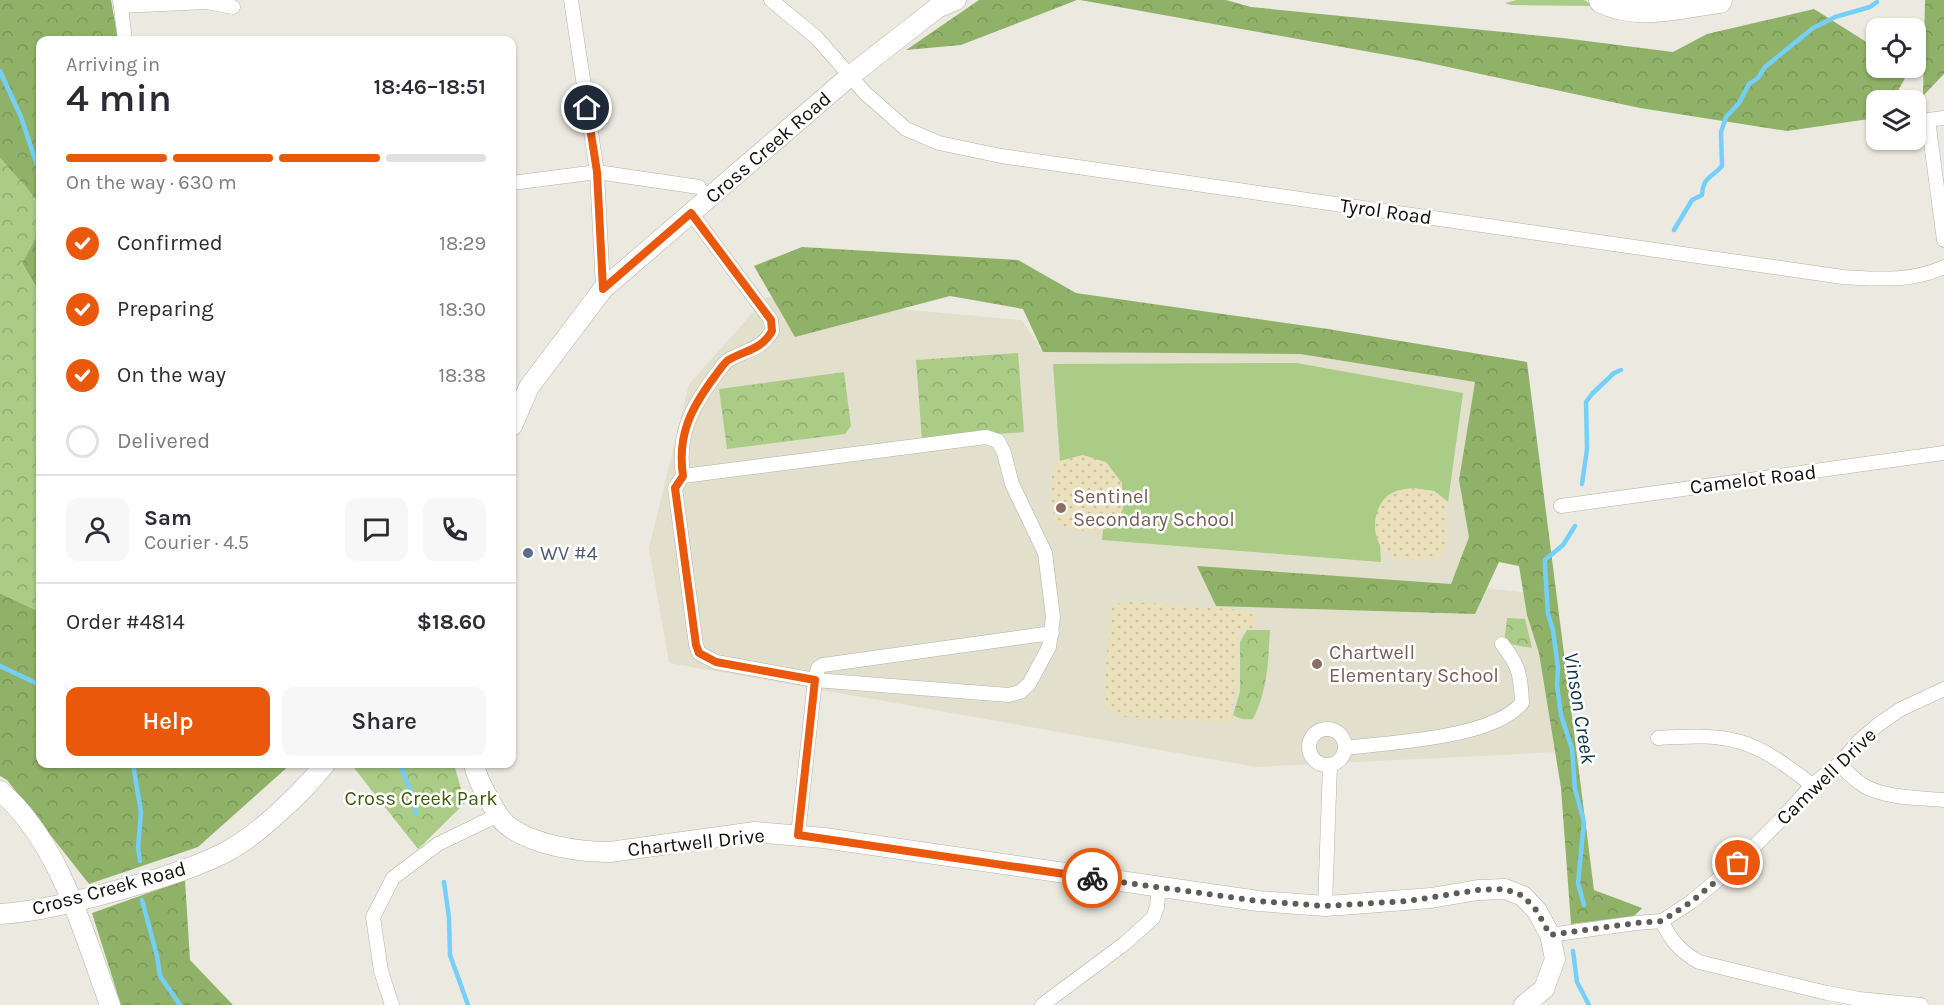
<!DOCTYPE html>
<meta charset="utf-8">
<style>
:root{--surface:#fff;--page:#f7f7f7;--text:#2b2b33;--muted:#7c7c81;--line:#e1e1e2;--accent:#ea580c}
body{margin:0;font-family:Karla,sans-serif;background:var(--page);color:var(--text);height:100vh;display:flex;flex-direction:column;font-size:22px;white-space:nowrap}
*{box-sizing:border-box;margin:0}
p{font-size:20px;color:var(--muted)}
.icon{flex:none;width:33px;height:33px;fill:none;stroke:currentColor;stroke-width:2;stroke-linecap:round;stroke-linejoin:round}
.map{position:relative;flex:1;overflow:hidden}
.drawer{position:absolute;left:36px;top:36px;width:480px;height:732px;display:flex;flex-direction:column;background:var(--surface);border-radius:12px;box-shadow:0 2px 4px #0004}
.drawer>*{flex:none}
.fabs{position:absolute;left:1866px;top:18px;display:grid;gap:12px}
.fabs a{display:grid;place-items:center;width:60px;height:60px;border-radius:12px;background:var(--surface);box-shadow:0 2px 4px #0004;font-size:30px}
.pin{position:absolute;display:grid;place-items:center;width:51px;height:51px;color:#fff;margin:-26px;border:3px solid #fff;border-radius:50%;box-shadow:0 2px 6px #0007}
.courier{position:absolute;display:grid;place-items:center;width:60px;height:60px;margin:-30px;border:4px solid #ea580c;border-radius:50%;background:#fff;color:#222;box-shadow:0 2px 8px #0007}
.summary em{font-style:normal;font-weight:600}
.summary div{display:flex;flex-direction:column-reverse}
.summary{display:flex;align-items:center;justify-content:space-between;height:102px;padding:0 30px}
h1{font-size:39px;font-weight:600;line-height:45px}
.bar{display:grid;grid-template-columns:repeat(4,1fr);gap:9px 6px;align-content:center;height:72px;padding:0 30px}
.bar i{height:8px;border-radius:4px;background:var(--line)}
.bar .on{background:var(--accent)}
.bar p{grid-column:span 4}
.line{display:flex;align-items:center;gap:15px;padding:0 30px;border-top:2px solid var(--line)}
.line div{flex:1}
.round{display:grid;place-items:center;flex:none;width:63px;height:63px;border-radius:12px;background:var(--page)}
ol{padding:0 30px;list-style:none}
li{display:flex;align-items:center;gap:18px;height:66px}
li p{margin-inline-start:auto}
li .icon{padding:6px;border-radius:50%;background:var(--accent);color:#fff;stroke-width:4}
li:last-child{color:var(--muted)}
li i{width:33px;height:33px;border:3px solid var(--line);border-radius:50%}
.button{display:flex;gap:12px;margin-top:auto;padding:12px 30px}
.button a{flex:1;height:69px;border-radius:12px;background:var(--accent);color:#fff;font-size:24px;font-weight:600;line-height:69px;text-align:center}
.button a+a{background:var(--page);color:var(--text)}
.map>svg:first-child{display:block}
</style>
<div class="map">
<svg width="1944" height="1005" viewBox="0 0 1944 1005">
<defs>
<pattern id="forest-crowns" width="20" height="18" patternUnits="userSpaceOnUse" patternTransform="scale(1.5)"><rect width="20" height="18" fill="#8fb268"/><path d="M2 6a3 3 0 1 1 6 0M12 15a3 3 0 1 1 6 0" fill="none" stroke="#7a9859"/></pattern>
<pattern id="sand-dots" width="8" height="8" patternUnits="userSpaceOnUse" patternTransform="scale(1.5)"><rect width="8" height="8" fill="#eae0bb"/><path d="M2 2h.1M6 6h.1" fill="none" stroke="#c8bfa0" stroke-width="1.8" stroke-linecap="round"/></pattern>
<pattern id="park-crowns" width="20" height="18" patternUnits="userSpaceOnUse" patternTransform="scale(1.5)"><rect width="20" height="18" fill="#aacc86"/><path d="M2 6a3 3 0 1 1 6 0M12 15a3 3 0 1 1 6 0" fill="none" stroke="#91ae72"/></pattern>
</defs>
<rect width="100%" height="100%" fill="#eceae0"/>
<path fill="#e2dfcd" d="M 767,297 L 1022,320 L 1043,352 L 1300,354 L 1475,382 L 1459,480 L 1469,537 L 1451,584 L 1536,594 L 1559,752 L 1256,767 L 669,663 L 649,548 L 689,384 Z"/>
<g fill="#aacc86">
<path d="M 1517,0 L 1584,0 L 1594,6 L 1511,5 L 1505,3 Z"/>
<path d="M 1297,363 L 1463,393 L 1448,502 L 1434,491 L 1412,488 L 1375,529 L 1380,545 L 1381,562 L 1102,540 L 1103,530 L 1117,524 L 1083,455 L 1060,461 L 1053,364 Z"/>
</g>
<g fill="url(#forest-crowns)">
<path d="M 0,0 L 111,0 L 118,40 L 40,40 L 40,217 L 37,201 L 0,158 Z"/>
<path d="M 979,0 L 1077,0 L 961,45 L 906,50 Z"/>
<path d="M 1080,0 L 1226,0 L 1251,7 L 1563,38 L 1673,52 L 1707,34 L 1814,9 L 1876,48 L 1876,68 L 1907,68 L 1910,69 L 1893,100 L 1876,100 L 1876,118 L 1787,131 L 1640,108 L 1420,61 Z"/>
<path d="M 1925,0 L 1944,0 L 1944,74 L 1923,96 Z"/>
<path d="M 40,226 L 40,294 L 22,263 Z"/>
<path d="M 802,247 L 1018,260 L 1076,293 L 1328,329 L 1527,362 L 1594,890 L 1642,908 L 1634,916 L 1571,924 L 1561,788 L 1539,653 L 1527,615 L 1519,566 L 1499,562 L 1475,614 L 1216,606 L 1197,566 L 1451,584 L 1469,537 L 1459,480 L 1475,382 L 1300,354 L 1043,352 L 1023,309 L 950,296 L 795,337 L 754,266 Z"/>
<path d="M 0,593 L 40,612 L 40,764 L 291,764 L 198,847 L 89,884 L 7,780 L 0,776 Z"/>
<path d="M 185,880 L 190,960 L 233,1005 L 121,1005 L 92,913 Z"/>
</g>
<g fill="url(#sand-dots)">
<path d="M 1083,455 L 1106,462 L 1122,483 L 1123,508 L 1117,524 C 1097,533 1074,534 1055,522 L 1052,500 L 1052,473 L 1060,461 Z"/>
<path d="M 1412,488 L 1434,491 L 1448,502 L 1445,549 L 1441,556 C 1427,560 1403,562 1390,555 C 1368,542 1371,502 1394,492 C 1399,489 1407,489 1412,488 Z"/>
<path d="M 1133,602 L 1256,611 L 1255,628 L 1244,628 L 1238,635 L 1237,688 L 1230,715 L 1236,722 L 1125,717 L 1112,712 L 1106,706 L 1105,678 L 1110,612 L 1115,604 Z"/>
</g>
<g fill="url(#park-crowns)">
<path d="M 0,158 C 15,177 45,198 40,225 C 38,237 28,252 22,263 L 40,294 L 40,612 L 0,593 Z"/>
<path d="M 1018,353 L 1024,432 L 922,440 L 916,360 Z"/>
<path d="M 844,372 L 851,426 L 845,434 L 727,449 L 719,389 Z"/>
<path d="M 1507,618 L 1525,619 L 1532,648 L 1504,643 Z"/>
<path d="M 1247,630 L 1270,630 C 1268,663 1268,689 1253,719 C 1244,720 1240,719 1233,715 L 1240,692 L 1240,642 Z"/>
<path d="M 351,764 L 454,764 L 465,803 L 418,849 Z"/>
</g>
<g fill="none" stroke-linecap="round" stroke-linejoin="round">
<g stroke="#74d0fa" stroke-width="4.5">
<path d="M 0,71 L 21,117 L 36,162 L 40,169"/>
<path d="M 1674,230 L 1692,200 L 1702,195 C 1703,176 1713,177 1722,166 L 1721,132 L 1726,117 L 1739,103 L 1749,84 L 1758,78 L 1765,67 L 1813,28 L 1835,17 L 1870,7 L 1877,2"/>
<path d="M 1582,484 L 1587,449 L 1586,402 L 1592,394 L 1614,373 L 1621,370"/>
<path d="M 1575,526 L 1563,545 L 1545,560 L 1545,567 L 1548,614 L 1553,630 L 1558,668 L 1557,685 L 1561,715 L 1572,749 L 1575,789 L 1584,822 L 1578,883 L 1584,905"/>
<path d="M 0,666 L 36,683 L 40,687"/>
<path d="M 133,764 L 141,812 L 138,848 L 140,861"/>
<path d="M 400,764 L 415,802 L 416,814"/>
<path d="M 444,882 L 449,918 L 450,955 L 468,1005"/>
<path d="M 142,900 L 157,956 L 160,976 L 180,1005"/>
<path d="M 1573,951 L 1577,982 L 1589,1005"/>
</g>
<defs>
<g id="street">
<path d="M 120,0 L 125,40"/>
<path d="M 571,0 L 597,172 L 603,289"/>
<path d="M 771,0 L 817,38 L 865,93 L 906,129 L 939,143 L 1001,156 L 1843,277 C 1879,279 1911,282 1944,267"/>
<path d="M 121,6 L 206,2 L 233,7"/>
<path d="M 1944,118 L 1928,120 L 1944,240"/>
<path d="M 512,183 L 597,172 L 699,187"/>
<path d="M 986,437 L 998,441 L 1004,453 L 1012,484 L 1045,553 L 1053,617 L 1049,647 L 1029,684 L 1020,692 L 1009,695 L 815,680 L 716,662 L 699,653 L 696,645 L 675,488 L 683,476 Z"/>
<path d="M 683,476 C 677,435 691,408 715,376 C 719,371 724,362 730,359 C 747,350 762,349 772,331 L 771,320 L 691,213"/>
<path d="M 1561,506 L 1944,453"/>
<circle cx="1327" cy="747" r="18"/>
<path d="M 1658,738 C 1733,733 1752,738 1812,785"/>
<path d="M 1345,748 C 1391,742 1491,739 1522,703 C 1521,676 1519,665 1502,644"/>
<path d="M 1839,764 C 1846,770 1852,778 1860,783 C 1879,798 1920,798 1944,800"/>
<path d="M 798,835 L 815,680 L 818,668 L 823,665 L 1052,633"/>
<path d="M 1325,906 L 1330,765"/>
<path d="M 1662,921 L 1691,902 L 1738,863 L 1790,810 L 1812,785 L 1839,764 L 1859,741 L 1879,724 L 1901,709 L 1944,689"/>
<path d="M 1662,921 C 1670,940 1681,952 1699,962 L 1827,993 L 1859,999 L 1921,1005"/>
<path d="M 1550,935 L 1636,923 L 1662,921"/>
<path d="M 392,1005 L 381,971 L 373,917 L 393,878 L 438,844 L 498,815"/>
<path d="M 1042,1005 L 1124,944 L 1153,918 L 1157,907 L 1159,886"/>
</g>
<g id="secondary">
<path d="M 512,426 L 529,387 L 603,289 L 850,76 L 937,8 L 956,0"/>
<path d="M 474,764 C 476,775 480,783 486,794 C 492,804 497,817 507,825 C 532,845 578,852 610,852 L 755,832 L 824,838 L 1258,901 L 1325,906 L 1341,905 L 1431,898 L 1478,890 L 1505,889 L 1523,896 L 1537,911 L 1550,935 L 1555,959 L 1544,989 L 1524,1005"/>
<path d="M 0,791 C 59,841 84,934 110,1005"/>
<path d="M 0,914 C 35,912 70,903 104,894 C 145,883 188,871 226,852 C 258,835 303,792 325,764"/>
</g>
<path id="highway" d="M 1602,0 C 1638,18 1681,5 1719,0"/>
</defs>
<use href="#street" stroke="#b3b1a8" stroke-width="15"/>
<use href="#secondary" stroke="#b3b1a8" stroke-width="21"/>
<use href="#highway" stroke="#b3b1a8" stroke-width="27"/>
<use href="#street" stroke="#fff" stroke-width="14"/>
<use href="#secondary" stroke="#fff" stroke-width="20"/>
<use href="#highway" stroke="#fff" stroke-width="26"/>
</g>
<g fill="none" stroke-linecap="round" stroke-linejoin="round">
<path stroke="#5d5c56" stroke-width="6" stroke-dasharray="0 10.8" d="M 1092,878 L 1258,901 L 1325,906 L 1408,901 L 1478,890 L 1505,889 L 1523,896 L 1537,911 L 1550,935 L 1636,923 L 1662,921 L 1691,902 L 1738,863"/>
<path stroke="#ea580c" stroke-width="8" d="M 587,108 L 597,172 L 603,289 L 691,213 L 771,320 L 772,331 C 762,349 747,350 730,359 C 724,362 719,371 715,376 C 691,408 677,435 683,476 L 675,488 L 696,645 L 699,653 L 716,662 L 815,680 L 798,835 L 1092,878"/>
</g>
<g fill="#8d6e63" stroke="#fff" stroke-width="2">
<circle cx="1061" cy="508" r="6"/>
<circle cx="1317" cy="664" r="6"/>
</g>
<circle fill="#5c6f8a" stroke="#fff" stroke-width="2" cx="528" cy="553" r="6"/>
<g text-anchor="middle" stroke-width="5" stroke-linejoin="round" paint-order="stroke">
<g font-size="20" fill="#100f0c" stroke="#fff">
<text transform="translate(768 147) rotate(-41)" y="7">Cross Creek Road</text>
<text transform="translate(1386 211) rotate(8)" y="7">Tyrol Road</text>
<text transform="translate(1753 479) rotate(-7)" y="7">Camelot Road</text>
<text transform="translate(1826 776) rotate(-44)" y="7">Camwell Drive</text>
<text transform="translate(696 842) rotate(-6)" y="7">Chartwell Drive</text>
<text transform="translate(109 888) rotate(-15)" y="7">Cross Creek Road</text>
</g>
<g font-size="20" fill="#785e54" stroke="#fff" text-anchor="start">
<text x="1073" y="503">Sentinel<tspan x="1073" dy="23">Secondary School</tspan></text>
<text x="1329" y="659">Chartwell<tspan x="1329" dy="23">Elementary School</tspan></text>
</g>
<g font-size="20" fill="#4e5e75" stroke="#fff" text-anchor="start">
<text x="540" y="560">WV #4</text>
</g>
<g font-size="20" fill="#3e5c0c" stroke="#fff">
<text x="421" y="805">Cross Creek Park</text>
</g>
<g font-size="21" font-style="italic" fill="#0c3748" stroke="#fff">
<text transform="translate(1580 708) rotate(81)" y="7">Vinson Creek</text>
</g>
</g>
</svg>
<div class="fabs">
<a><svg class="icon" aria-label="locate" viewBox="0 0 24 24"><circle cx="12" cy="12" r="6"/><path d="M12 2v4M12 18v4M2 12h4M18 12h4"/></svg></a>
<a><svg class="icon" aria-label="layers" viewBox="0 0 24 24"><path d="M12 4l9 5-9 5-9-5zM3 14l9 5 9-5"/></svg></a>
</div>
<div class="pin" style="left:1738px;top:863px;background:#ea580c"><svg class="icon" aria-label="bag" viewBox="0 0 24 24"><path d="M5 8h14l-1 12H6zM9 8a3 3 0 0 1 6 0"/></svg></div>
<div class="pin" style="left:587px;top:108px;background:#1f2937"><svg class="icon" aria-label="home" viewBox="0 0 24 24"><path d="M3 11l9-7 9 7M6 9v11h12V9"/></svg></div>
<div class="courier" style="left:1092px;top:878px"><svg class="icon" aria-label="bike" viewBox="0 0 24 24"><circle cx="6" cy="16" r="4"/><circle cx="18" cy="16" r="4"/><path d="M6 16l4-8h5l3 8M10 8l3 8H6M13 5h3"/></svg></div>
<section class="drawer">
<div class="summary"><div><h1>4 min</h1><p>Arriving in</p></div><em>18:46–18:51</em></div>
<div class="bar"><i class="on"></i><i class="on"></i><i class="on"></i><i></i><p>On the way · 630 m</p></div>
<ol>
<li><svg class="icon" aria-label="check" viewBox="0 0 24 24"><path d="M5 12l5 5 9-10"/></svg>Confirmed<p>18:29</p></li>
<li><svg class="icon" aria-label="check" viewBox="0 0 24 24"><path d="M5 12l5 5 9-10"/></svg>Preparing<p>18:30</p></li>
<li><svg class="icon" aria-label="check" viewBox="0 0 24 24"><path d="M5 12l5 5 9-10"/></svg>On the way<p>18:38</p></li>
<li><i></i>Delivered</li>
</ol>
<div class="line" style="height:108px"><a class="round"><svg class="icon" aria-label="person" viewBox="0 0 24 24"><circle cx="12" cy="8" r="4"/><path d="M4 21q1-7 8-7t8 7"/></svg></a><div><b>Sam</b><p>Courier · 4.5</p></div><a class="round"><svg class="icon" aria-label="chat" viewBox="0 0 24 24"><path d="M4 5h16v11H9l-5 4z"/></svg></a><a class="round"><svg class="icon" aria-label="phone" viewBox="0 0 24 24"><path d="M5 4h4l2 5-3 2q2 4 5 5l2-3 5 2v4C11 20 4 13 5 4z"/></svg></a></div>
<div class="line" style="height:78px"><div>Order #4814</div><b>$18.60</b></div>
<div class="button"><a>Help</a><a>Share</a></div>
</section>
</div>
